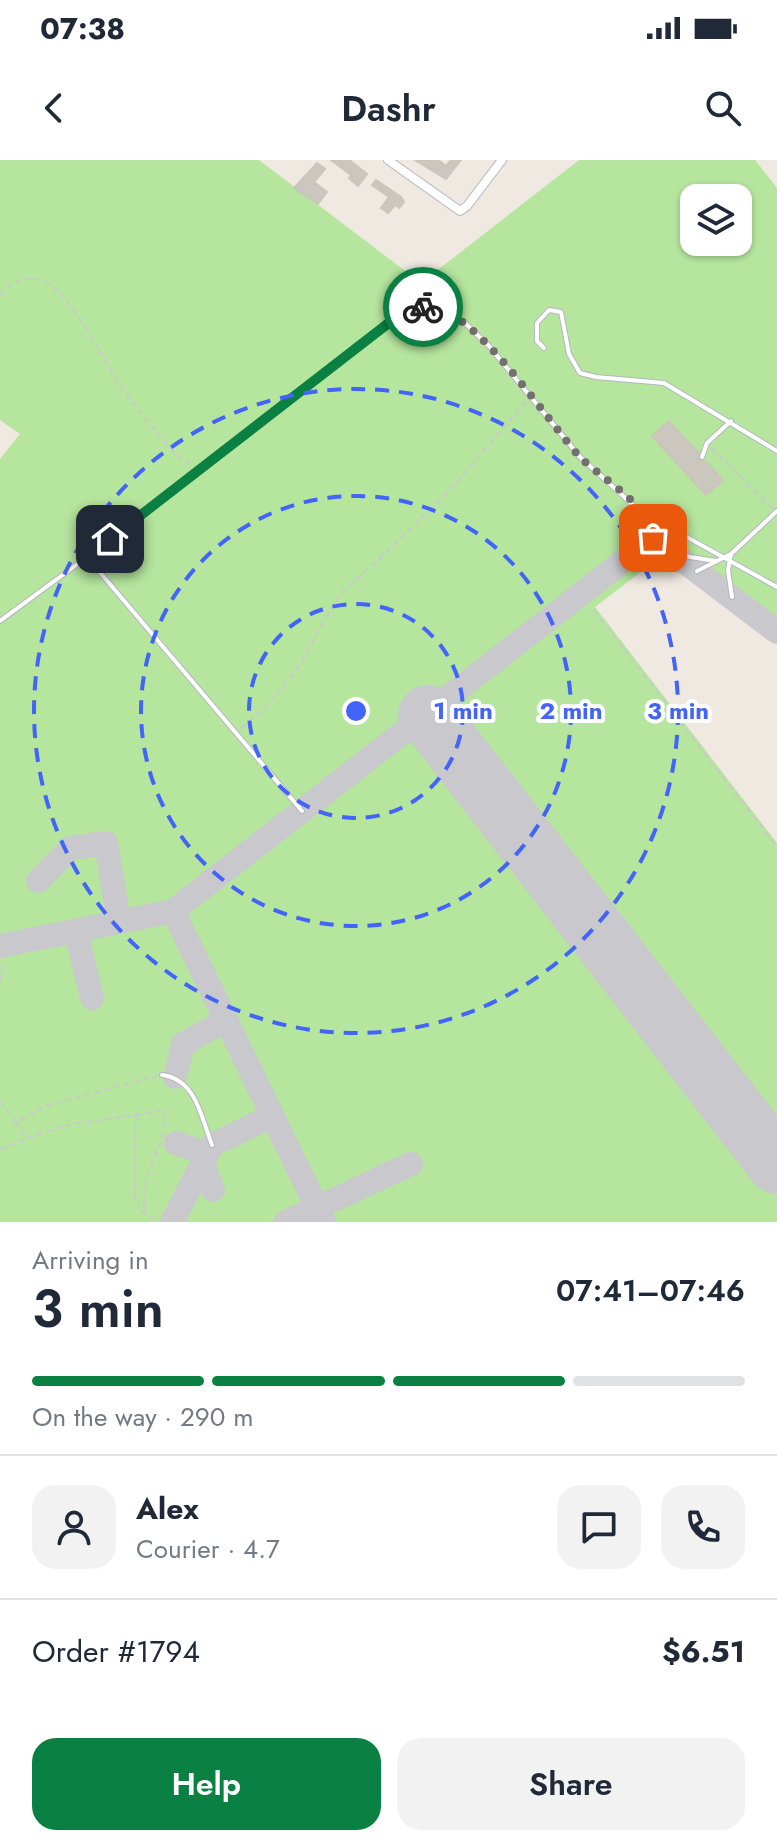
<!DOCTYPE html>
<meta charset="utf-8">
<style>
:root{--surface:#fff;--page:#f2f2f3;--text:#1f2937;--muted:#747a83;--line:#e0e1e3;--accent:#0b8043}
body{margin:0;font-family:Jost,sans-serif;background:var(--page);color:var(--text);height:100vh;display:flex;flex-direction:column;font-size:30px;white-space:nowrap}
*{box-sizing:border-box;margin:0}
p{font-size:26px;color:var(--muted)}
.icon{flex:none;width:44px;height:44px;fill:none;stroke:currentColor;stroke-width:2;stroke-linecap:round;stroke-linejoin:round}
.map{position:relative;height:1062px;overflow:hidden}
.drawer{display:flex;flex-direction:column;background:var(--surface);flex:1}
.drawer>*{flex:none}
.controls{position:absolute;left:680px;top:24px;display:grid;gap:16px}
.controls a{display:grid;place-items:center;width:72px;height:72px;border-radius:16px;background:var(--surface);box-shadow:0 2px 6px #0004;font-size:40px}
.pin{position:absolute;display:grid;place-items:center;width:68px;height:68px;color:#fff;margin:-34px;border-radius:16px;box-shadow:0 4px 12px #0006}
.courier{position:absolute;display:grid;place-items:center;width:80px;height:80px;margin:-40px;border:6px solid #0b8043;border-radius:50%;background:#fff;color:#222;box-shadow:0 2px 10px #0007}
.headline em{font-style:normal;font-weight:600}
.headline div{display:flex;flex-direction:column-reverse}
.headline{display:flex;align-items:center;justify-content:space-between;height:136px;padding:0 32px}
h1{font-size:52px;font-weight:600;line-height:60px}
.bar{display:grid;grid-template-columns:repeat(4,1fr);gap:12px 8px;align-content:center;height:96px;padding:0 32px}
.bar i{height:10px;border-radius:6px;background:var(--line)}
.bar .active{background:var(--accent)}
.bar p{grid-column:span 4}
.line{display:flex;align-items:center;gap:20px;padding:0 32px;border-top:2px solid var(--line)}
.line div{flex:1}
.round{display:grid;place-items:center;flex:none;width:84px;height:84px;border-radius:24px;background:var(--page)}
.primary-button{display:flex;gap:16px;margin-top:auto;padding:16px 32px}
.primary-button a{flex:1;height:92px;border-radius:24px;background:var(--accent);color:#fff;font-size:32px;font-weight:600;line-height:92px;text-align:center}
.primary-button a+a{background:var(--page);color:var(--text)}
.status{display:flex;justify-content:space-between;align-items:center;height:56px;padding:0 40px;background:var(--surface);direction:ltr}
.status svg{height:22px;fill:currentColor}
header{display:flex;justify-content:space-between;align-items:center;height:104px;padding:0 32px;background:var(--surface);font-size:36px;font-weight:600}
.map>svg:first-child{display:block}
</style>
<div class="status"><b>07:38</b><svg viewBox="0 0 49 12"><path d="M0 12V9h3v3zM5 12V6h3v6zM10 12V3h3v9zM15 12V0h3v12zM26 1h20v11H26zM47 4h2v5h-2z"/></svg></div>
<header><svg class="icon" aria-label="back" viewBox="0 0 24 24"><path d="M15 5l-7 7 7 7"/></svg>Dashr<svg class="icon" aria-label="search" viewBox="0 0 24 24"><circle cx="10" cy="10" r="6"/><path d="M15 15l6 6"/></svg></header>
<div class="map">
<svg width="777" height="1062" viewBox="0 0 777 1062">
<rect width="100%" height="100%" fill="#efe9e1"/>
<path fill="#b6e59e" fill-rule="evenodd" d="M 0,0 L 259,0 L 421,123 L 579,0 L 755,0 L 777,28 L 777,484 L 681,413 L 646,408 L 595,447 L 777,683 L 777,1062 L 0,1062 L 0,299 L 20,274 L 0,260 ZM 694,38 L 738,38 L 738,82 L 694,82 Z"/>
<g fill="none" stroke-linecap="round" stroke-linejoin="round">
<g stroke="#c9c8cc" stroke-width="24">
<path d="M 38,721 L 71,688 L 106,683 L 119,762"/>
<path d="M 173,751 L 324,1062"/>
<path d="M 76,771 L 92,838"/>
<path d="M 0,786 L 173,751 L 653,378 L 777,472"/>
<path d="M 175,917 L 183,884 L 226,860"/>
<path d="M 176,983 L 207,994"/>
<path d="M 203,1003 L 213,1030"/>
<path d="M 172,1062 L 212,985 L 272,956"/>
<path d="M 286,1062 L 411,1004"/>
</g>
<path stroke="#c9c8cc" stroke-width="60" d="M 428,555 L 777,1004"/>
</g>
<g fill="#cbc7bf" stroke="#cbc5ba" stroke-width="2">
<path d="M 331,0 L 349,0 L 367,14 L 358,26 L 349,18 L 351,15 Z"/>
<path d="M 415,0 L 438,0 L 446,6 L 451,0 L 461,0 L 446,19 Z"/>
<path d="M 317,3 L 325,9 L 314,22 L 327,32 L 318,44 L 294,28 Z"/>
<path d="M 376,20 L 401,37 L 404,42 L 399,48 L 395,45 L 388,53 L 381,48 L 389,37 L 372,25 Z"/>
<path d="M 669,261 L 698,293 L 699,301 L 705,301 L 723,320 L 706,335 L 652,276 Z"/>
</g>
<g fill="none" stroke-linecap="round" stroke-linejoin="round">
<defs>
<g id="service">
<path d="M 544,188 L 537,181 L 537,163 L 549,150 L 561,152 L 569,194 L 580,213 L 596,217 L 664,223 L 777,291"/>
<path d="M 702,297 L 707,283 L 731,261"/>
<path d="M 667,388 L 690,397 L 716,401"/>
<path d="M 731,394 L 777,351"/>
<path d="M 87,397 L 302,651"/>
<path d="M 697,411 L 731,394 L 728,410 L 732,437"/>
<path d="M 0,461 L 87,397 L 399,155 L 427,146 L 442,148 L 465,163 L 489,186 L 580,297 L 643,354 L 653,378 L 674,370 L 777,427"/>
<path d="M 162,915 C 196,919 201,957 212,985"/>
</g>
<path id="minor" d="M 388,0 L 460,51 L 467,46 L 502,0"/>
</defs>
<use href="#service" stroke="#b4b7c1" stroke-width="6"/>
<use href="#minor" stroke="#b4b7c1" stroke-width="10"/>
<g stroke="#c9c9c9" stroke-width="2" stroke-dasharray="6 4" stroke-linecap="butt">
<path d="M 0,135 C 12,120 30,113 49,124 C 73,140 98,190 113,214 C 127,237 145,258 162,278 C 172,290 179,301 194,305"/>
<path d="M 711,288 L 772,348"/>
<path d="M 594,450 L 777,687"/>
<path d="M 241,568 L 265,548 L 301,503 L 331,448 L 344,430 L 389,390 L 453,327 L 527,240"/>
<path d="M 0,821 L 3,805"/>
<path d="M 0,942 L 16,962 L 48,945 L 157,916"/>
<path d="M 136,955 L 163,950 C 170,971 152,998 147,1019 C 144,1029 145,1041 144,1052"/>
<path d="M 16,962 L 26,978 L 71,964 L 136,955 L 135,1038 L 140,1050 L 159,1062"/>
<path d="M 0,989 L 25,979"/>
</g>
<use href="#service" stroke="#fff" stroke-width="4"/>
<use href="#minor" stroke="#fff" stroke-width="8"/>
</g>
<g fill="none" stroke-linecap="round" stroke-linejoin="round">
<path stroke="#726f6d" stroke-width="8" stroke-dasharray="0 14.4" d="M 423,147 C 469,138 549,264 580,297 C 597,314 632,336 644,355 C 648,362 650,371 653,378"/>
<path stroke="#0b8043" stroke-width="10" d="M 110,379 L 399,155 L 423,147"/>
</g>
<g fill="none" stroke="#4264fb" stroke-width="4" stroke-dasharray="14 10">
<circle cx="356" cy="551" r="107"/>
<circle cx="356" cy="551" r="215"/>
<circle cx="356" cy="551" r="322"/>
</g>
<circle cx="356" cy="551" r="12" fill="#4264fb" stroke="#fff" stroke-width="4"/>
<g font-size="24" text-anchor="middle" font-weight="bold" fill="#4264fb" stroke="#fff" stroke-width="8" stroke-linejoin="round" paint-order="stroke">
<text x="463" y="559">1 min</text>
<text x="571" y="559">2 min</text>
<text x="678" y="559">3 min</text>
</g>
</svg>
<div class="controls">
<a><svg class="icon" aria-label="layers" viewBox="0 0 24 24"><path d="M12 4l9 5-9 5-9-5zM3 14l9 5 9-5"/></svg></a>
</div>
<div class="pin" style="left:653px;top:378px;background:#ea580c"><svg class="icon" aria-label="bag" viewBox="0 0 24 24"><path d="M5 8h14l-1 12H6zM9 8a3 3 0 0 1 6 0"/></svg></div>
<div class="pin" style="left:110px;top:379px;background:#1f2937"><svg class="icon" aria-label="home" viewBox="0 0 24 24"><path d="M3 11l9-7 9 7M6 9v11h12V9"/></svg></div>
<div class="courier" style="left:423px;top:147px"><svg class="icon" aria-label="bike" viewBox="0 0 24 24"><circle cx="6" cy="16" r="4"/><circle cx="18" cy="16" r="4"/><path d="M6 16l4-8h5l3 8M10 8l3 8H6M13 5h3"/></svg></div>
</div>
<section class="drawer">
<div class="headline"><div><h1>3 min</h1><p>Arriving in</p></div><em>07:41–07:46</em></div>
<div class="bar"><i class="active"></i><i class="active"></i><i class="active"></i><i></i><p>On the way · 290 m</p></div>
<div class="line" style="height:144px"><a class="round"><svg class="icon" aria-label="person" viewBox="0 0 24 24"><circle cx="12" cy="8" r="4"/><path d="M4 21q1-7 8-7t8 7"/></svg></a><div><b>Alex</b><p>Courier · 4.7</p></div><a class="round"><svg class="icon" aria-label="chat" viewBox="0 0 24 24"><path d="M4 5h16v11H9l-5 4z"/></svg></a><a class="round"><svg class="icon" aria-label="phone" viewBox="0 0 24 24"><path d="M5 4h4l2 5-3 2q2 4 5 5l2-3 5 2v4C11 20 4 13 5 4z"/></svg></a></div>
<div class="line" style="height:104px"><div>Order #1794</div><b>$6.51</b></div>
<div class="primary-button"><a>Help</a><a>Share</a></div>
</section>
